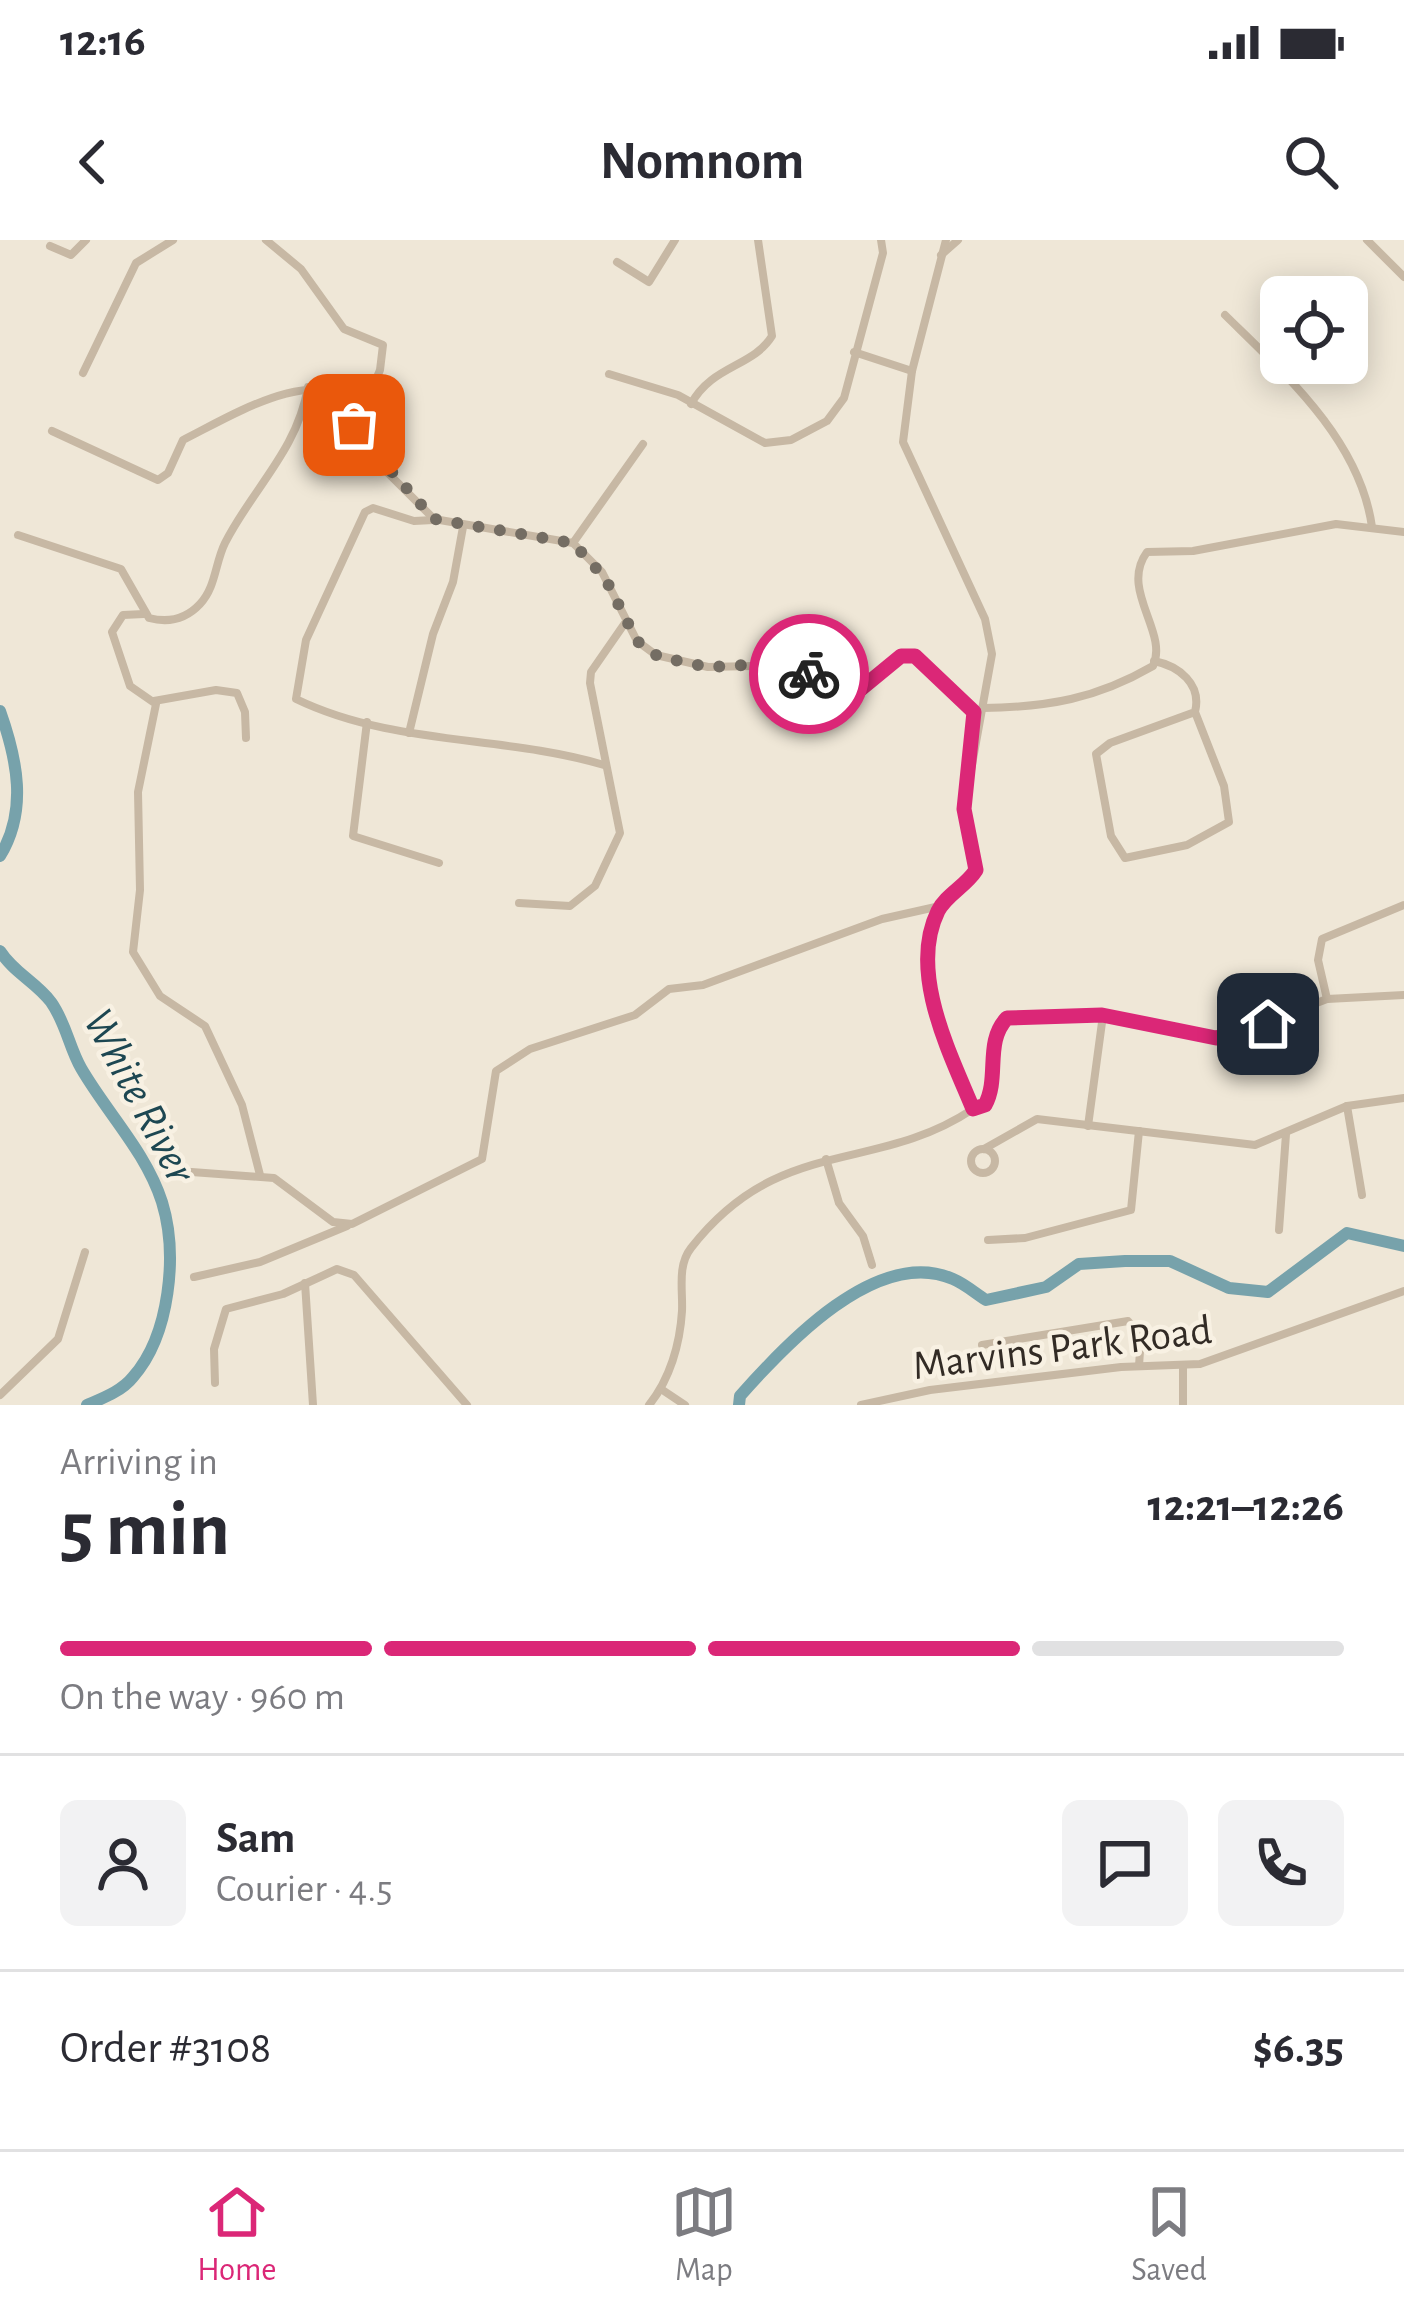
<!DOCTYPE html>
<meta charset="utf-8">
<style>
:root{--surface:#fff;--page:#f2f2f3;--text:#2b2b33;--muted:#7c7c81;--line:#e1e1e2;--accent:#db2777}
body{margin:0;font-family:"Alegreya Sans",sans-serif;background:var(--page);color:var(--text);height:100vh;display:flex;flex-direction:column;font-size:45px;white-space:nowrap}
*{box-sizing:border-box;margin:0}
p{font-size:39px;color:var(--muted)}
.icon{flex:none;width:66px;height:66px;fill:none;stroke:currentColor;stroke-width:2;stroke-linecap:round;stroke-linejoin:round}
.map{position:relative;height:1165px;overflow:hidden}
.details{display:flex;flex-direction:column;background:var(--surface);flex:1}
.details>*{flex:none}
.tools{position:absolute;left:1260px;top:36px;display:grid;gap:24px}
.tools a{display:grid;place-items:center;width:108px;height:108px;border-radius:18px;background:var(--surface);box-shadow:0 6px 30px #0003;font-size:60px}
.pin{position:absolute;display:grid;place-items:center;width:102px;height:102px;color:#fff;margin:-51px;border-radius:24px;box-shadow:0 6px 18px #0006}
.courier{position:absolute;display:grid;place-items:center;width:120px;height:120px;margin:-60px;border:9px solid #db2777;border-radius:50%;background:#fff;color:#222;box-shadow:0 3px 15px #0007}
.head em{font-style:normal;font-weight:600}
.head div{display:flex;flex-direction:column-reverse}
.head{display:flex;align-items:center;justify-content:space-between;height:204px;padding:0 60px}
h1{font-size:78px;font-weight:600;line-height:90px}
.bar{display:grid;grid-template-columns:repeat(4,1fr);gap:18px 12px;align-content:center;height:144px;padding:0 60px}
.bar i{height:15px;border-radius:9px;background:var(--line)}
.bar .current{background:var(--accent)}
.bar p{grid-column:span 4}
.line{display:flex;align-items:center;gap:30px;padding:0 60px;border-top:3px solid var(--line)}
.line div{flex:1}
.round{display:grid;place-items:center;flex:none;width:126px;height:126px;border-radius:18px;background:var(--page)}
.status{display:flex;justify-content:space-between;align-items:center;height:84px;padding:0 60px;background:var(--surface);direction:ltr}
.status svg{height:33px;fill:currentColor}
header{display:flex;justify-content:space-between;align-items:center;height:156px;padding:0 60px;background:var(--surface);font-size:54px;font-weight:600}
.tab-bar{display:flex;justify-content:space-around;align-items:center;height:168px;border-top:3px solid var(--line);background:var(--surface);font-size:33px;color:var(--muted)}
.tab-bar a{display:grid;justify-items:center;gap:6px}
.tab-bar .current{color:var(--accent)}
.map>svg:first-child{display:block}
</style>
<div class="status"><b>12:16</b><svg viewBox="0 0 49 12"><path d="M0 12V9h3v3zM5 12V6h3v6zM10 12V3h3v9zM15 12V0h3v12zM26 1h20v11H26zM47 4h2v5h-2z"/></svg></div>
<header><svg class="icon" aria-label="back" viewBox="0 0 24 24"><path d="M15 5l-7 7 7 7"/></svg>Nomnom<svg class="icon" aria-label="search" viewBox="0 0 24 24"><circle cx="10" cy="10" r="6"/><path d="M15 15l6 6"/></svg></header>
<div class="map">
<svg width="1404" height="1165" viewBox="0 0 1404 1165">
<rect width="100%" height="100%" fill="#efe7d7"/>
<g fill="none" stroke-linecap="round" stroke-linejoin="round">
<g stroke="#77a2ab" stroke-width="12">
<path d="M 0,471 C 17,519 28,570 0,616"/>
<path d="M 0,711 C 14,733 36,742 51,762 C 66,783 69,807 81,828 C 107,873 146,912 162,962 C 178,1014 170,1095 133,1137 C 122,1151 103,1158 87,1165"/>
<path d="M 739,1165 L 740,1156 C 785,1105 877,1006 953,1039 C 965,1044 975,1053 986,1060 L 1046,1047 L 1079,1024 L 1125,1021 L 1170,1021 L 1229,1048 L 1268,1052 L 1347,993 L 1404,1006"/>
</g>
<g stroke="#c7b8a4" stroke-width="8">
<path d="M 266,0 L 301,29 L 344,89 L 383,105 L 380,130 L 352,197 L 434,279 L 573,303 L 602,332 L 637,401 L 656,415 L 708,427 L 792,425 L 841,462 L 901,416 L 915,416 L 975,472 L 977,483"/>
<path d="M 1367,0 L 1404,37"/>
<path d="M 50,6 L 71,15 L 86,0"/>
<path d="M 941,15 L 958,0"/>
<path d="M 617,22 L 649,42 L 675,0"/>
<path d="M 1225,75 C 1285,134 1360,200 1372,287"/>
<path d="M 854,112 L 912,131"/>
<path d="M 83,133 L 136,23 L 173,0"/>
<path d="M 609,134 L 678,155 L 765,203 L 791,200 L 827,181 L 844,158 L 883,13 L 881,0"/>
<path d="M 691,164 C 712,125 753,127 772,96 L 758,0"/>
<path d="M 52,191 L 158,240 L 168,233 L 183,200 C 233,175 316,122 364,166"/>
<path d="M 433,280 L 414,281 L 373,268 L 365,272 L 306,400 L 296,459 C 393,506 503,495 604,525"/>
<path d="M 18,295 L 121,329 L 149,378 C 168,383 186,379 200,364 C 216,347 215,323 225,303 C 253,248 297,211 308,147"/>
<path d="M 573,303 L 643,204"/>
<path d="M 144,374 L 123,375 L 112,392 L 130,446 L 156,464 L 138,552 L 140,650 L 133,712 L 160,756 L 205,786 L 242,865 L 260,935"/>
<path d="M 1154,421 C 1179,426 1202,444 1195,472 L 1224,546 L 1229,582 L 1187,605 L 1125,618 L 1111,596 L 1096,514 L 1110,503 L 1195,472"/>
<path d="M 154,461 L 216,450 L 237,453 L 245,472 L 246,498"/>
<path d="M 983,468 C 1048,467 1096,459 1153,426 C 1169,392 1119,350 1147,312 L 1193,311 L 1336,284 L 1404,292"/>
<path d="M 367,482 L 353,596 L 439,623"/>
<path d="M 409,493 L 433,394 L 453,342 L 463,287"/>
<path d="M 519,663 L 570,666 L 595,646 L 620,593 L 590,443 L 591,432 L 625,383"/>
<path d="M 1327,759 L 1318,720 L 1322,699 L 1404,665"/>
<path d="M 1347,866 L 1362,955"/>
<path d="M 973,869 L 985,865 C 1000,837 984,802 1007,778 L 1103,775 L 1225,798 L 1327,759 L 1404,755"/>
<path d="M 1088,886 L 1103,775"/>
<path d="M 984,909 L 1037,879 L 1255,905 L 1347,866 L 1404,858"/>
<circle cx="983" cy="921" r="12"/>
<path d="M 826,919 L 839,963 L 863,996 L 872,1025"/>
<path d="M 178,931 L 274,938 L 333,982 L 352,984 L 482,919 L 496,831 L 530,809 L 635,775 L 669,749 L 703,745 L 882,679 L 940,666"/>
<path d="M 1279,990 L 1286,894"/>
<path d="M 988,1000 L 1025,998 L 1131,970 L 1139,891"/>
<path d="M 194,1037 L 260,1022 L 347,986"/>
<path d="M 305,1043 L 313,1165"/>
<path d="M 982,1105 L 1128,1081 L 1141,1096 L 1139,1126"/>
<path d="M 215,1143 L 214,1109 L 226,1069 L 283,1054 L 337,1029 L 354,1035 L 467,1165"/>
<path d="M 661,1149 L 685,1165"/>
<path d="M 0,1155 L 58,1099 L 85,1012"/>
<path d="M 649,1165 C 670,1139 680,1104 682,1071 C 683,1050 677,1026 691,1008 C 780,894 874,935 973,869 C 950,813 908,732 939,671 C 947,655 966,646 976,630 L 964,569 L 992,414 L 985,379 L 903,202 L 912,131 L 946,0"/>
<path d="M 861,1165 L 930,1150 L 1121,1127 L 1200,1124 L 1404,1051"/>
<path d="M 1183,1165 L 1183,1125"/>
</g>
</g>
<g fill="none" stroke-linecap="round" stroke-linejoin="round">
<path stroke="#746d63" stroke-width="12" stroke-dasharray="0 21.6" d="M 354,185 L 356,203 L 385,224 L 434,279 L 573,303 L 605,338 L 637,401 L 659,417 L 708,427 L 783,423 L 809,434"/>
<path stroke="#db2777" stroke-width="15" d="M 809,434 L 838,462 L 845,462 L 901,416 L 915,416 L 974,472 L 964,569 L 976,630 C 966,646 946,655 938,671 C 908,732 950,813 973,869 L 985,865 C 1000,838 984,802 1007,778 L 1102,775 L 1216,798 L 1268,784"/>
</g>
<g text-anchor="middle" stroke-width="9" stroke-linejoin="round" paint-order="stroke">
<g font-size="42" fill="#322b25" stroke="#f8f1e3">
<text transform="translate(1062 1106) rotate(-7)" y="15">Marvins Park Road</text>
</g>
<g font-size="45" font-style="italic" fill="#1d4752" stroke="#f8f1e3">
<text transform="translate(141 855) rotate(62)" y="16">White River</text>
</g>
</g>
</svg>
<div class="tools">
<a><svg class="icon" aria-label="locate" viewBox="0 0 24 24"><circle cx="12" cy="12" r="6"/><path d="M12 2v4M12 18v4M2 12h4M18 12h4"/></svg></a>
</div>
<div class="pin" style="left:354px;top:185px;background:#ea580c"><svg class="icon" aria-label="bag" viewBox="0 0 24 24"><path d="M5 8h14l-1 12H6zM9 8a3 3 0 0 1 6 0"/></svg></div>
<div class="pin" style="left:1268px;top:784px;background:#1f2937"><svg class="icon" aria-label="home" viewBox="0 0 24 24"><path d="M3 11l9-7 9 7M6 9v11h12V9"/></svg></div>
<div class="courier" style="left:809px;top:434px"><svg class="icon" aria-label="bike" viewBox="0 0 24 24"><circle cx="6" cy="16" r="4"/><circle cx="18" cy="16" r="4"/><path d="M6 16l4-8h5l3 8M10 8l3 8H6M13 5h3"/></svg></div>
</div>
<section class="details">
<div class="head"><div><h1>5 min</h1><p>Arriving in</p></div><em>12:21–12:26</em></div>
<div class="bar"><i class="current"></i><i class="current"></i><i class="current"></i><i></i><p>On the way · 960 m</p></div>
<div class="line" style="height:216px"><a class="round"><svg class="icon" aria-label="person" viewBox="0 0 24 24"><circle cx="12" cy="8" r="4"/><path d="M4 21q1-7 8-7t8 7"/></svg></a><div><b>Sam</b><p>Courier · 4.5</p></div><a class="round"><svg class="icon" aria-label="chat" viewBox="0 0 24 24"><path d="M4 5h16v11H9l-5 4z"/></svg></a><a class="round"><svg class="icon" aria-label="phone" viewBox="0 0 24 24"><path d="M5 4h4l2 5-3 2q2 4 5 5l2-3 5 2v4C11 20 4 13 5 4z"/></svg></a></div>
<div class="line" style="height:156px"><div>Order #3108</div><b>$6.35</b></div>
</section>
<nav class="tab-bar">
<a class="current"><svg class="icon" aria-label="home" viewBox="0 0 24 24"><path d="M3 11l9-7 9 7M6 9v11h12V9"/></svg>Home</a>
<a><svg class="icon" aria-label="map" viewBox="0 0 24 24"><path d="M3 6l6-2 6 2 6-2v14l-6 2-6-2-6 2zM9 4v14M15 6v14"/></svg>Map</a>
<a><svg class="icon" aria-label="saved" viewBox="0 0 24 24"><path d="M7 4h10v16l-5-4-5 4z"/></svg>Saved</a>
</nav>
